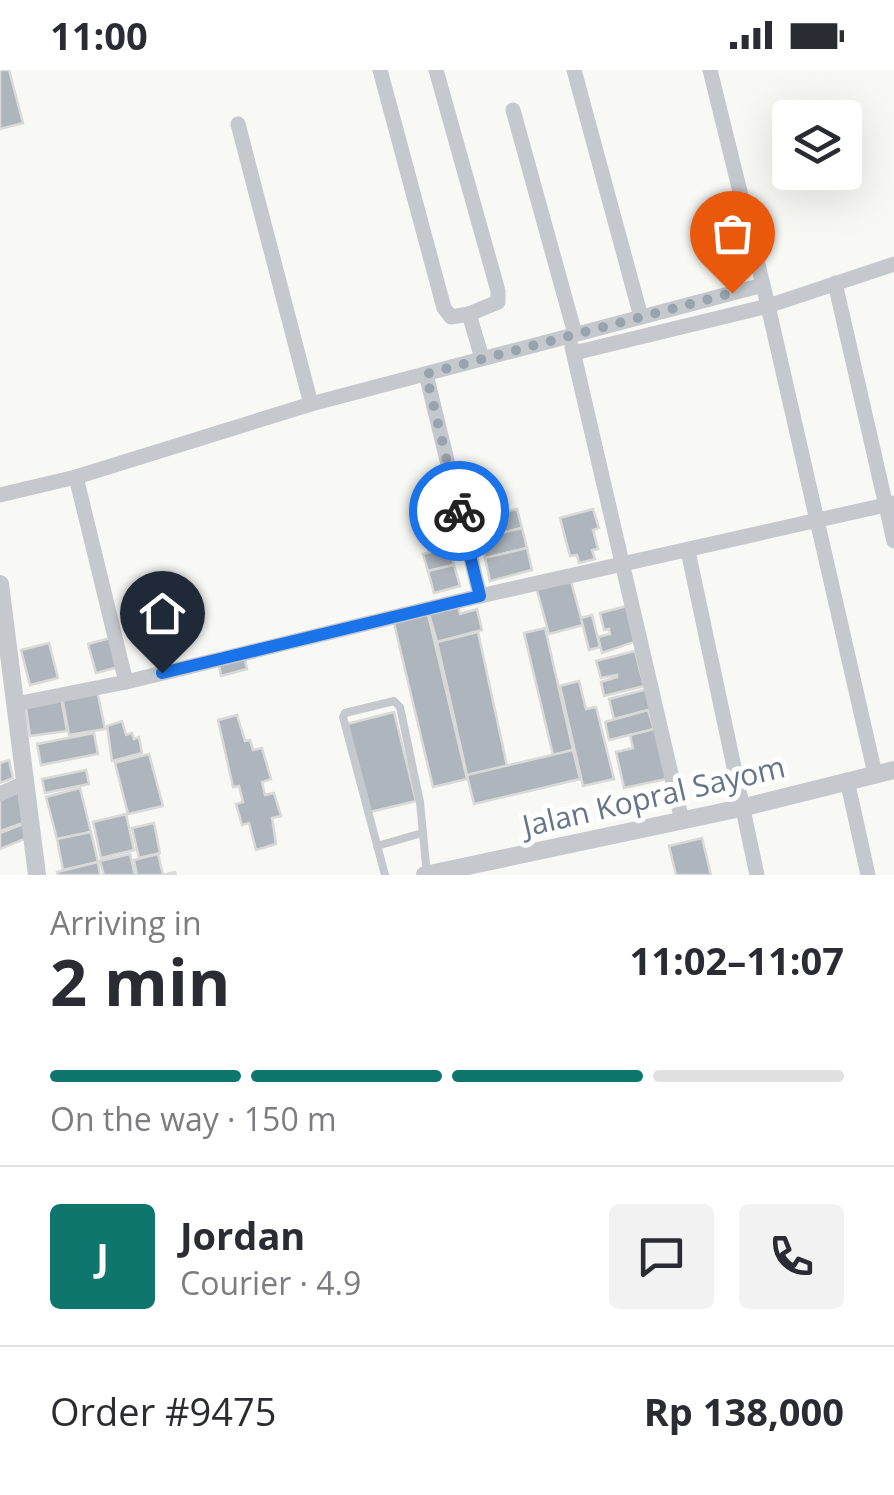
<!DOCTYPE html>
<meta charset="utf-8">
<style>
:root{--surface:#fff;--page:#f2f2f3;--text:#2b2b33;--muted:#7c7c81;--line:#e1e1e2;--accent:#0f766e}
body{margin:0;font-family:"Open Sans",sans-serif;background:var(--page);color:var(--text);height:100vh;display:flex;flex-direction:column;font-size:38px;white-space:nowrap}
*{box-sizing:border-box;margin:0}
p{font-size:32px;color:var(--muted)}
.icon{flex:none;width:55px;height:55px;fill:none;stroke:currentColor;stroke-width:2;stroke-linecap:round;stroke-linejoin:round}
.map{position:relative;height:805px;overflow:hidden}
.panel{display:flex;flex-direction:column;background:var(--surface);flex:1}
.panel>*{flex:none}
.fabs{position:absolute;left:772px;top:30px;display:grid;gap:20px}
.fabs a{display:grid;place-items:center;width:90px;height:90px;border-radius:10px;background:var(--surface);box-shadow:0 10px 40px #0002;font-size:50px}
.pin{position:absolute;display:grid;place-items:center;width:85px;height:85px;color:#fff;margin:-102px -42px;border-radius:50% 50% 50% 0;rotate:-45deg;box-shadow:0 0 10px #0007}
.pin .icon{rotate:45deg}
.courier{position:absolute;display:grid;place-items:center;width:100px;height:100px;margin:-50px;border:8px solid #1a73e8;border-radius:50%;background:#fff;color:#222;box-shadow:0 2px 12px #0007}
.head em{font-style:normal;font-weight:700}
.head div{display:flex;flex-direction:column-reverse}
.head{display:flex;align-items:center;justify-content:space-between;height:170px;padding:0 50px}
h1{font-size:65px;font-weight:700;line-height:75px}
.bar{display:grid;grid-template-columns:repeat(4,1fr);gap:15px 10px;align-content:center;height:120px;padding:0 50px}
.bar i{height:12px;border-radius:8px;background:var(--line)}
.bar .active{background:var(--accent)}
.bar p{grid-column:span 4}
.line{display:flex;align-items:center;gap:25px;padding:0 50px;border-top:2px solid var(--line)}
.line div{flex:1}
.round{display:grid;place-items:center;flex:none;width:105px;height:105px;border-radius:10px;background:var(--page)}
.status{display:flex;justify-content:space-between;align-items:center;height:70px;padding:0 50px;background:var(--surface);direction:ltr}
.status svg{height:28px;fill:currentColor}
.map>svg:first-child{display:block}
</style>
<div class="status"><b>11:00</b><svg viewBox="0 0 49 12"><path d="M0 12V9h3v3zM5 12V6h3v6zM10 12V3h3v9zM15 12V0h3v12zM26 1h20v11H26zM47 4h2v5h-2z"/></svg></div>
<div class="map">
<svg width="894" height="805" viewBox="0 0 894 805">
<rect width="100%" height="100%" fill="#f8f8f5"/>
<g fill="#aeb5bc" stroke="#d9dad7" stroke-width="2.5">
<path d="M 0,0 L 9,0 L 23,53 L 0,59 Z"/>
<path d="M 517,439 L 522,458 L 480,468 L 475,449 Z"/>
<path d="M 593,439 L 599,458 L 593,460 L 598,479 L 592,480 L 595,489 L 579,493 L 577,485 L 570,486 L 560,448 Z"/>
<path d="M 444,457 L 450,477 L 429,483 L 423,462 Z"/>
<path d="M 522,458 L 527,478 L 485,488 L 480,468 Z"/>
<path d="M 450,477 L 454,495 L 428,501 L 423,484 Z"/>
<path d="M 527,478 L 532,500 L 490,511 L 485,488 Z"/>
<path d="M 454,495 L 460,516 L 434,523 L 428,501 Z"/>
<path d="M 570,508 L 583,555 L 549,564 L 536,517 Z"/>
<path d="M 457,532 L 460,544 L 477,539 L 482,560 L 437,572 L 428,540 Z"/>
<path d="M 631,535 L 640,570 L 602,583 L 598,567 L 610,564 L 609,559 L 604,560 L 600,543 Z"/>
<path d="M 427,540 L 467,709 L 433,717 L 393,549 Z"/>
<path d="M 592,545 L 600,577 L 589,580 L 581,548 Z"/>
<path d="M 545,558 L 573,680 L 553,685 L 524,563 Z"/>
<path d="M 478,562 L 507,696 L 467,705 L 437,572 Z"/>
<path d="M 114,567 L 122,596 L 96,603 L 88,574 Z"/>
<path d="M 49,573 L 58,608 L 30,615 L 21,580 Z"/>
<path d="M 635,581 L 644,616 L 604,626 L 601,612 L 617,607 L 617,605 L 601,608 L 596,591 Z"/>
<path d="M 244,584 L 247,599 L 221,606 L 218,590 Z"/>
<path d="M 579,611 L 586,639 L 596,637 L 614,709 L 583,716 L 560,616 Z"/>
<path d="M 651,618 L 656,638 L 614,649 L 609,629 Z"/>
<path d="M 97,620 L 105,659 L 69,665 L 62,627 Z"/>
<path d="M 61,627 L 67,661 L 30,666 L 25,632 Z"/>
<path d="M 648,640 L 654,659 L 609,670 L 605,652 Z"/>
<path d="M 394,642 L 416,731 L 370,742 L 347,654 Z"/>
<path d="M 237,645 L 245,671 L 250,670 L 253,680 L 262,678 L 271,709 L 262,712 L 265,725 L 274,723 L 281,746 L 272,748 L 276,774 L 256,780 L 249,753 L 242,755 L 236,734 L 243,732 L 239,716 L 233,717 L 218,650 Z"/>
<path d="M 122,651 L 126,665 L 132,663 L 134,669 L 139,667 L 142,683 L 112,691 L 107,656 Z"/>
<path d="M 659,658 L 671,708 L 624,718 L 616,682 L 633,678 L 630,665 Z"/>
<path d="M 94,663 L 98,684 L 41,695 L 37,674 Z"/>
<path d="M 573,680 L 580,709 L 474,734 L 467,705 Z"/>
<path d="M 149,684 L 163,736 L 128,744 L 115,693 Z"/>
<path d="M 9,690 L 13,708 L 0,713 L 0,693 Z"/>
<path d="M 86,700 L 89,714 L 45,723 L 42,709 Z"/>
<path d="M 18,717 L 23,753 L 0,761 L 0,725 Z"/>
<path d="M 80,718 L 91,762 L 57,769 L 46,727 Z"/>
<path d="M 126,744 L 134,780 L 101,788 L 93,752 Z"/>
<path d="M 154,753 L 160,783 L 139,788 L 132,758 Z"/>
<path d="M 23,754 L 27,768 L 0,779 L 0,763 Z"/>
<path d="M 91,762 L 98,792 L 63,800 L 57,769 Z"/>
<path d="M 702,768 L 711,805 L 676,805 L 669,776 Z"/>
<path d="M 130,784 L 135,805 L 104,805 L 100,791 Z"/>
<path d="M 158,784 L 163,805 L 175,802 L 176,805 L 137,805 L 134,790 Z"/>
<path d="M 98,792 L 100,805 L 58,805 L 57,802 Z"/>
</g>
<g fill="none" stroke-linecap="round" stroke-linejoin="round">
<g stroke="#c5c8cd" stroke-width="8">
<path d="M 377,776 L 422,763"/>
<path d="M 385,805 L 343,647 L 345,643 L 394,631 L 400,637 L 420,732 L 427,805"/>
</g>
<g stroke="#c5c8cd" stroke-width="15">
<path d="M 380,0 L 444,238 L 451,247 L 469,244 L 482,288"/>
<path d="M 436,0 L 498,221 L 498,232 L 469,244"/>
<path d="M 574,0 L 641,247"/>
<path d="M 710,0 L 763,215"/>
<path d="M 513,40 L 575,264"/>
<path d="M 238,54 L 311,334"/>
<path d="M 835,213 L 894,471"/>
<path d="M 572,277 L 682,751"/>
<path d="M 574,283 L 768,236 L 875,704"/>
<path d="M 426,304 L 480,526"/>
<path d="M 0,425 L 76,407"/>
<path d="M 688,481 L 757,805"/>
<path d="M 126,612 L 480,526 L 894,433"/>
<path d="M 16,634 L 126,612 L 76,407 L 311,334 L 763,215 L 768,236 L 894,194"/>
<path d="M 847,710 L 868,805"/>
<path d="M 0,724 L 26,712"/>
</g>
<g stroke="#c5c8cd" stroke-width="18">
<path d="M 0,514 L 37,805"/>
<path d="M 425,805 L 741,738 L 894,700"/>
</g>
</g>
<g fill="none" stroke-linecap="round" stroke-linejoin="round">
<path stroke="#98a3ae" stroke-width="10" stroke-dasharray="0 18" d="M 459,441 L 426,304 L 732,223"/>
<path stroke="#1a73e8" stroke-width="12" d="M 162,603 L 480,526 L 459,441"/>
</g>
<g text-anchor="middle" stroke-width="10" stroke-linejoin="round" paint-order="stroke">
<g font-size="30" fill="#657588" stroke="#fff">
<text transform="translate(654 727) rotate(-13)" y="10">Jalan Kopral Sayom</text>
</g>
</g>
</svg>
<div class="fabs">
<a><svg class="icon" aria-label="layers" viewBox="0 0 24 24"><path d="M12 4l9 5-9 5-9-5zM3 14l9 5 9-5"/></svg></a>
</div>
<div class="pin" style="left:732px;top:223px;background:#ea580c"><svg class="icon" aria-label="bag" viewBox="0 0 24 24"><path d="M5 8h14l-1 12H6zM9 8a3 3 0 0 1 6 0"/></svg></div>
<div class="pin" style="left:162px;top:603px;background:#1f2937"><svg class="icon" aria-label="home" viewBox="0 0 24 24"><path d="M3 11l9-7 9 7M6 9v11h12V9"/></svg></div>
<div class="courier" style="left:459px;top:441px"><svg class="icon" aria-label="bike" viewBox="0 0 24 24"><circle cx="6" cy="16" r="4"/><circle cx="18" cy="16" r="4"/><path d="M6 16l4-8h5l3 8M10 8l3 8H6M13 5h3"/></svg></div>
</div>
<section class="panel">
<div class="head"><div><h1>2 min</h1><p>Arriving in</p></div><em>11:02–11:07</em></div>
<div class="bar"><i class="active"></i><i class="active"></i><i class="active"></i><i></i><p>On the way · 150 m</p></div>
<div class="line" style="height:180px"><b class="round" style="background:var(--accent);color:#fff">J</b><div><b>Jordan</b><p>Courier · 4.9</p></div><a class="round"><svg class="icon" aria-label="chat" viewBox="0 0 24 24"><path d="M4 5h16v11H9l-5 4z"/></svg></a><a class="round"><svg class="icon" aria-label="phone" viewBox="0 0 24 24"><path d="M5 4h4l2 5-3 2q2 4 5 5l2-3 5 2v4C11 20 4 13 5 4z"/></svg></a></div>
<div class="line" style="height:130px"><div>Order #9475</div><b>Rp 138,000</b></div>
</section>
